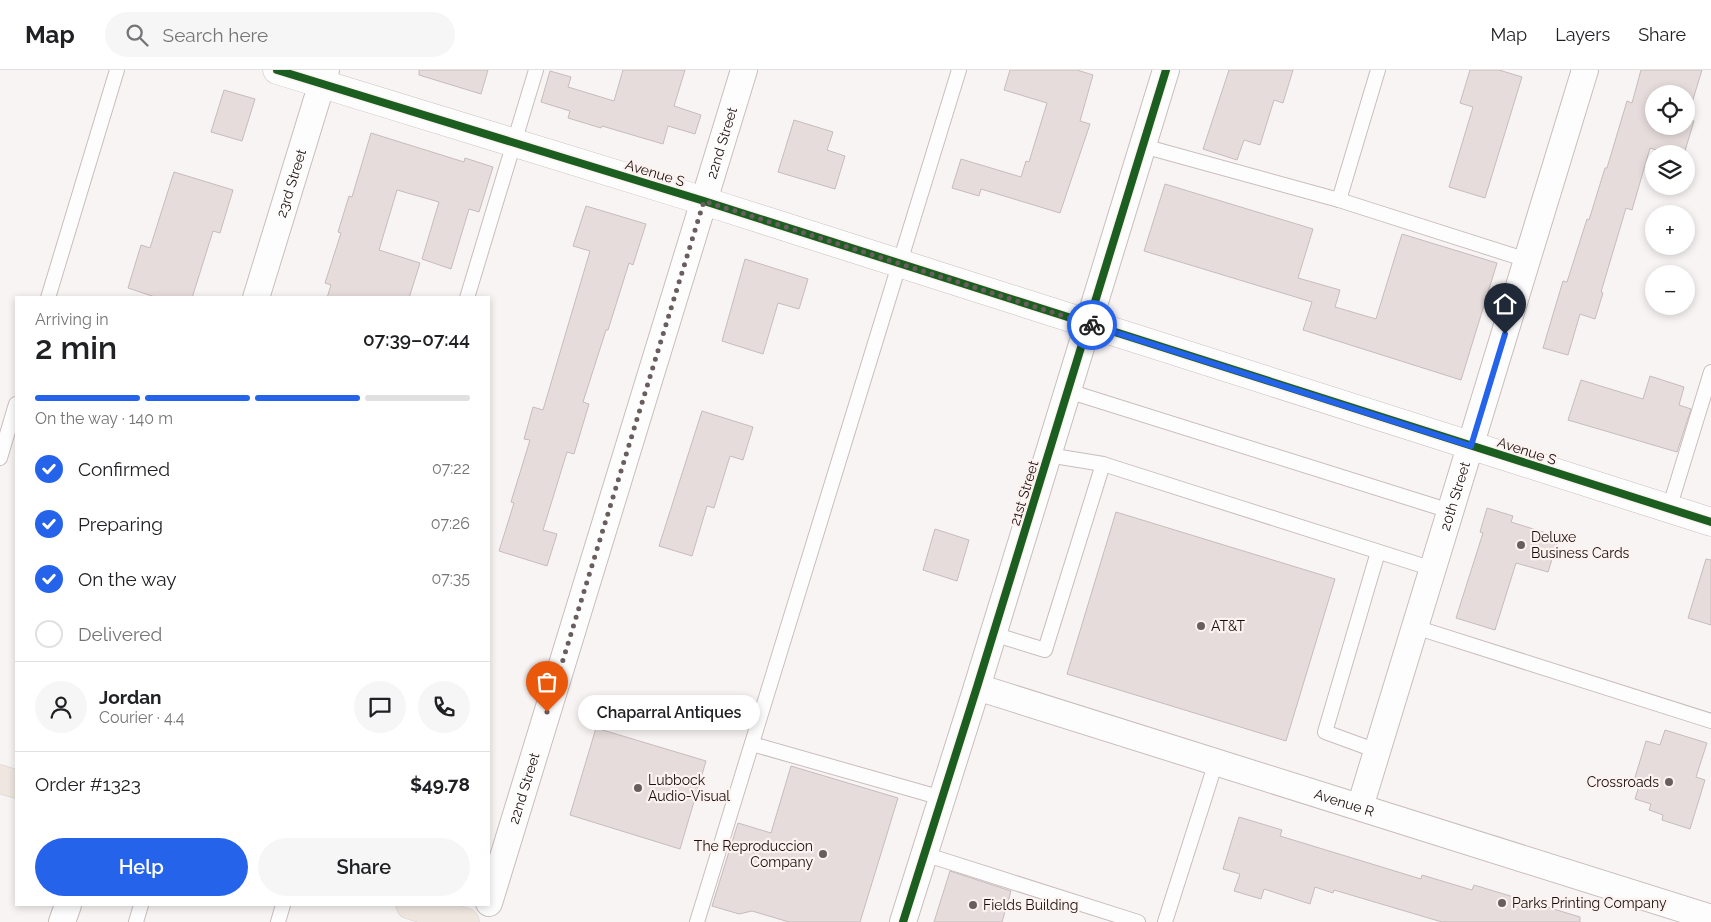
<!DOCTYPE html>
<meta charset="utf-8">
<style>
:root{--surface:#fff;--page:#f6f6f6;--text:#202124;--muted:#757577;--line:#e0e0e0;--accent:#2563eb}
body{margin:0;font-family:Raleway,sans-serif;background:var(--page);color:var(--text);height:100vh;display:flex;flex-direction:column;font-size:19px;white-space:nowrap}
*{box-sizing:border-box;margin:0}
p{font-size:16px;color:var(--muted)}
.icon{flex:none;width:28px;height:28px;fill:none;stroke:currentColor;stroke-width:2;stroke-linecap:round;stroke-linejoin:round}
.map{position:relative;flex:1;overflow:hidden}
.side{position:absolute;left:15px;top:226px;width:475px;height:610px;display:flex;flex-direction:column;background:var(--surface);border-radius:0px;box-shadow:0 2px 8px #0003}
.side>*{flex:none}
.tools{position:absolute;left:1645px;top:15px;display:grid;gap:10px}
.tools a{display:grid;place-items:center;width:50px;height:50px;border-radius:50%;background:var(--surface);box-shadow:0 2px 8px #0003;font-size:25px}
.pin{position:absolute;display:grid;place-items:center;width:42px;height:42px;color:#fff;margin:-51px -21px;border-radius:50% 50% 50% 0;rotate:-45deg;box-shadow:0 0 5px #0007}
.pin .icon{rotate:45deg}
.courier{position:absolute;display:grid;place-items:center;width:50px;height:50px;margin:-25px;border:4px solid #2563eb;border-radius:50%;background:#fff;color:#222;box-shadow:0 1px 6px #0007}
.bubble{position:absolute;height:35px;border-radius:18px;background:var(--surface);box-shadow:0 2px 8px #0003;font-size:16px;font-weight:600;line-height:35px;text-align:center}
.overview em{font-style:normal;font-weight:600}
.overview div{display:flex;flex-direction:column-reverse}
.overview{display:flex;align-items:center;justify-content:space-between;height:85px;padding:0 20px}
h1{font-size:32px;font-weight:600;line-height:38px}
.bar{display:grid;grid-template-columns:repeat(4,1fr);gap:8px 5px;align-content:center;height:60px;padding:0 20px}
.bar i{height:6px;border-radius:4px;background:var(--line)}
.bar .current{background:var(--accent)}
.bar p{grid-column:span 4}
.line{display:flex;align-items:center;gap:12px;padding:0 20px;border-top:1px solid var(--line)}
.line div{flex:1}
.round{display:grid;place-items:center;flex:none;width:52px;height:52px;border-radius:26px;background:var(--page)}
ol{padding:0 20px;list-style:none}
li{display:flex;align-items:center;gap:15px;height:55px}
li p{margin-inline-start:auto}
li .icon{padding:5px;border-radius:50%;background:var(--accent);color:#fff;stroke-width:4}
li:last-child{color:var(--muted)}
li i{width:28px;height:28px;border:2px solid var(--line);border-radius:50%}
.button{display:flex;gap:10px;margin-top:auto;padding:10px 20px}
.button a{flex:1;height:58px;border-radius:30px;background:var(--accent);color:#fff;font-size:20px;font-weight:600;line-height:58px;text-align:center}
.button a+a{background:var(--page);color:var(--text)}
header{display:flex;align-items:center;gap:30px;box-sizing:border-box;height:70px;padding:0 25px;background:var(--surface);border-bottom:1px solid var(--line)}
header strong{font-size:24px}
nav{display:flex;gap:28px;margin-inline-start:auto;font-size:18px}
.search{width:350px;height:45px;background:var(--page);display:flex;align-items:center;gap:12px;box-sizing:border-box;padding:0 18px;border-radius:28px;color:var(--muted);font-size:19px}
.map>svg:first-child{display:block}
</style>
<header>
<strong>Map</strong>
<div class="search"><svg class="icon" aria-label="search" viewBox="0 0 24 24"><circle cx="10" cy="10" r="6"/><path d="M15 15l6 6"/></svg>Search here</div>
<nav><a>Map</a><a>Layers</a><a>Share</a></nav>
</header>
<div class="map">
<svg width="1711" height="852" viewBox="0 0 1711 852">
<rect width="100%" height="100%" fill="#f9f4f4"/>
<g fill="#e6dcdc" stroke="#c6bcbc" fill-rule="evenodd">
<path d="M 419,0 L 488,0 L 481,24 L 419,5 Z"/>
<path d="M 623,0 L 685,0 L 674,36 L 701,45 L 695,64 L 668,56 L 663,74 L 602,56 L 601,58 L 568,48 L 570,41 L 541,32 L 550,1 L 571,7 L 568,17 L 614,31 Z"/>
<path d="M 1010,0 L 1077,0 L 1093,5 L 1080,51 L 1090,54 L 1060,143 L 981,119 L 979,126 L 952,118 L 961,89 L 1021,107 L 1026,91 L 1029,92 L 1047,33 L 1004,20 Z"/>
<path d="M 1229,0 L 1293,0 L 1283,33 L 1274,30 L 1260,75 L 1244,70 L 1237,90 L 1203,79 Z"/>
<path d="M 1470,0 L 1499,0 L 1522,7 L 1485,128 L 1449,117 L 1473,37 L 1460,33 Z"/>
<path d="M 1641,0 L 1702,0 L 1687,49 L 1694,51 L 1684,84 L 1668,84 L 1650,78 L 1632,140 L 1626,138 L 1601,222 L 1603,223 L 1595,249 L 1580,244 L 1568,285 L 1543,278 L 1563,211 L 1567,212 L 1587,149 L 1589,150 L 1605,98 L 1607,98 L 1627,31 L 1632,33 ZM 1654,24 L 1686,24 L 1686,56 L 1654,56 Z"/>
<path d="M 224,20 L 255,29 L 242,71 L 211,62 Z"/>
<path d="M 794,50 L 833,62 L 827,80 L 845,86 L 835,119 L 778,102 Z"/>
<path d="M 371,63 L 464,92 L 465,88 L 493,97 L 479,142 L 469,139 L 451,199 L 422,189 L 439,132 L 397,120 L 379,180 L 420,193 L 409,228 L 327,228 L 331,215 L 325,213 L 341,163 L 338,162 L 349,126 L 352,127 Z"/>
<path d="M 174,102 L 233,120 L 220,163 L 213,161 L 192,228 L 158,228 L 128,218 L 141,175 L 150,178 Z"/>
<path d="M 1165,114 L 1313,159 L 1298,208 L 1340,220 L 1335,237 L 1376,249 L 1402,164 L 1497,193 L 1461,310 L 1303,260 L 1312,232 L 1144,181 Z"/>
<path d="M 586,136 L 646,154 L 633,195 L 629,193 L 608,260 L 606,260 L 583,332 L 589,334 L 574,384 L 567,382 L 543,460 L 557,464 L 547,496 L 499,481 L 514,433 L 511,432 L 530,370 L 524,369 L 533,337 L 543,340 L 590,181 L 573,176 Z"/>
<path d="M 745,189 L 808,209 L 799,239 L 778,233 L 763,284 L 722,271 Z"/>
<path d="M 1650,306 L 1684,317 L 1679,335 L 1691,339 L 1677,382 L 1568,350 L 1581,310 L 1643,329 Z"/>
<path d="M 702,341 L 753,357 L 743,390 L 730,386 L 714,438 L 707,436 L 692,486 L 659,476 Z"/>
<path d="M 1487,438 L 1513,446 L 1511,452 L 1559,467 L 1548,502 L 1516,493 L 1495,560 L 1456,548 L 1483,463 L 1480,462 Z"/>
<path d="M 1116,442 L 1335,509 L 1286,671 L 1067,604 Z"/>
<path d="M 935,459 L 969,470 L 957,511 L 923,500 Z"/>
<path d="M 1706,489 L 1711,490 L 1711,555 L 1688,548 Z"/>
<path d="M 596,658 L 706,691 L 680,779 L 570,745 Z"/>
<path d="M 1665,660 L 1707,673 L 1696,707 L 1705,710 L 1690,759 L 1662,750 L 1663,745 L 1649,740 L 1651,734 L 1635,729 L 1639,716 L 1633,714 L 1646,671 L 1660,675 Z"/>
<path d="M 791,696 L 898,728 L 860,852 L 789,852 L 752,841 L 739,844 L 712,836 L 738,753 L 771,763 Z"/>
<path d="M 1239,747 L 1282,760 L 1280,766 L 1421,809 L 1422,805 L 1472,820 L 1474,815 L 1580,847 L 1580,852 L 1442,852 L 1334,820 L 1333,823 L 1315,817 L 1310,834 L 1264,819 L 1261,829 L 1234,821 L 1240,804 L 1223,799 Z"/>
<path d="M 950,801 L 1011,821 L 1002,852 L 934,852 Z"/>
</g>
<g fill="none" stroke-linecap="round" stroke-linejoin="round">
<defs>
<g id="service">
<path d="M 1143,76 L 1339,130 L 1527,190"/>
<path d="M 1339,130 L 1378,0"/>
<path d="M 48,228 L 117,0"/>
<path d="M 467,228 L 536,0"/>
<path d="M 1068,321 L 1450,441"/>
<path d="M 1048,385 L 1103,394 L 1433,499"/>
<path d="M 0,388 L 16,334"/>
<path d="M 1669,439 L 1711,302"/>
<path d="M 1415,557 L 1711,651"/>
<path d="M 993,564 L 1045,580 L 1103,394"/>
<path d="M 752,674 L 942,728"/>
<path d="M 1377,681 L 1325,662 L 1378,482"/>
<path d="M 924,784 L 1138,852"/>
<path d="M 136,852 L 141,835"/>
<path d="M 278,852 L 283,835"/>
<path d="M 697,852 L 959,0"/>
<path d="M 1165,852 L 1216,692"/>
</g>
<g id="minor">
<path id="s1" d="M 256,228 L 326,0"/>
<path id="s2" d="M 977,617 L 1711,848"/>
<path id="s3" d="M 1360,737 L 1585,0"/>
<path id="s4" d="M 489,833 L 744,0"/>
<path d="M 62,852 L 68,835"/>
<path d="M 903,852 L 977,617 L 1166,0"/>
</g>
<path id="tertiary" d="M 277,0 L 704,131 L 1711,452"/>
<g id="trunk">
<path d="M 0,709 L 16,714"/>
<path d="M 410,835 L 465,852"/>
</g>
</defs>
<use href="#service" stroke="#c8bebc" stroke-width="16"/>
<use href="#minor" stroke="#c8bebc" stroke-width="28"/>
<use href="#tertiary" stroke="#c8bebc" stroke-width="29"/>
<use href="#trunk" stroke="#d4d0cf" stroke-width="29"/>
<use href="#service" stroke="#fefdfd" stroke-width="14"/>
<use href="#minor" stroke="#fefdfd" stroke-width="26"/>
<use href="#tertiary" stroke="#fefdfd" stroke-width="28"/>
<use href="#trunk" stroke="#efe6e0" stroke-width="28"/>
<defs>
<g id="cycleway">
<path d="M 277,0 L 704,131 L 1711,452"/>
<path d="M 903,852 L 977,617 L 1166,0"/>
</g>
</defs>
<use href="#cycleway" stroke="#fcf3f1" stroke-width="11"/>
<use href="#cycleway" stroke="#1b5e20" stroke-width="8"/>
</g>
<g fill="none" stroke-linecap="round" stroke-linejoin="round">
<path stroke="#695e5d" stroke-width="5" stroke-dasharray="0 9" d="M 547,642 L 704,131 L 1092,255"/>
<path stroke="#2563eb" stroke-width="6" d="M 1092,255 L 1471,376 L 1505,264"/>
</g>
<g fill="#695e5d" stroke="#fcf3f1" stroke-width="2">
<circle cx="1521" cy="475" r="5"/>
<circle cx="1201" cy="556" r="5"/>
<circle cx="1669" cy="712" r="5"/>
<circle cx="638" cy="718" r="5"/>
<circle cx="823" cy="784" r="5"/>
<circle cx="1502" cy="833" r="5"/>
<circle cx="973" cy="835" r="5"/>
</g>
<g text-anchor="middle" stroke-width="4.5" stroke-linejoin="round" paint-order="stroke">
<g font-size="14" fill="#1b0e0b" stroke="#fcf3f1">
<text dy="5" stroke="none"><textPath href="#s4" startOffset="795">22nd Street</textPath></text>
<text transform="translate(655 103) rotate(17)" y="5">Avenue S</text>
<text dy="5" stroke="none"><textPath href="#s1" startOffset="120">23rd Street</textPath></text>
<text transform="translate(1527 381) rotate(18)" y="5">Avenue S</text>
<text transform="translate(1024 423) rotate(-73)" y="5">21st Street</text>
<text dy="5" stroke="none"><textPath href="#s3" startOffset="325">20th Street</textPath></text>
<text dy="5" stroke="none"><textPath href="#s4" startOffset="120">22nd Street</textPath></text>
<text dy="5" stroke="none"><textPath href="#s2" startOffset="385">Avenue R</textPath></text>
</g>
<g font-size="14" fill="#1b0e0b" stroke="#fcf3f1" text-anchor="start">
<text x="1531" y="472">Deluxe<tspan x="1531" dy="16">Business Cards</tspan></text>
<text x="1211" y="561">AT&amp;T</text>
<text x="648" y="715">Lubbock<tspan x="648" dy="16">Audio-Visual</tspan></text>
<text x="1659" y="717" text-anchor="end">Crossroads</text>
<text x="813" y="781" text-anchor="end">The Reproduccion<tspan x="813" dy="16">Company</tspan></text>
<text x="1512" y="838">Parks Printing Company</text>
<text x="983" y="840">Fields Building</text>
</g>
</g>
</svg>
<div class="tools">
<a><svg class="icon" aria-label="locate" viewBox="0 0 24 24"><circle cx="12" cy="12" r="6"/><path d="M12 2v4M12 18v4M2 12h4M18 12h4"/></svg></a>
<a><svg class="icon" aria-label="layers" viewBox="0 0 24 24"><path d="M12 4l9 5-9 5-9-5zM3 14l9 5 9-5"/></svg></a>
<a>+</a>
<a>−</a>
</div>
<div class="pin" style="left:547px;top:642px;background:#ea580c"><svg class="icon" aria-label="bag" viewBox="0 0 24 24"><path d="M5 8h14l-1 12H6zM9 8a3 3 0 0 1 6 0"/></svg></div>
<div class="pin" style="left:1505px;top:264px;background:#1f2937"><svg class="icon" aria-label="home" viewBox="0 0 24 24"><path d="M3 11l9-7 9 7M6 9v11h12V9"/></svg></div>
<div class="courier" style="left:1092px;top:255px"><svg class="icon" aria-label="bike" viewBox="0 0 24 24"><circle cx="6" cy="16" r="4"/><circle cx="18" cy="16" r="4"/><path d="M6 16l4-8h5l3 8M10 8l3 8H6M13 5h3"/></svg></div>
<div class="bubble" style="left:578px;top:625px;width:182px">Chaparral Antiques</div>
<section class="side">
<div class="overview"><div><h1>2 min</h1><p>Arriving in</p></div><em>07:39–07:44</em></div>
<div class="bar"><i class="current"></i><i class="current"></i><i class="current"></i><i></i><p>On the way · 140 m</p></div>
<ol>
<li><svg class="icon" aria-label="check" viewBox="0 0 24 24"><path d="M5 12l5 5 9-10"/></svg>Confirmed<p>07:22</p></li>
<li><svg class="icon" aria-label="check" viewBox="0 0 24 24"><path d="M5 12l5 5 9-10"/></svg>Preparing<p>07:26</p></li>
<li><svg class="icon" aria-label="check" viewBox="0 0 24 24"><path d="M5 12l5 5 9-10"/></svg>On the way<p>07:35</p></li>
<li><i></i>Delivered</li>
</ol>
<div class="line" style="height:90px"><a class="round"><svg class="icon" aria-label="person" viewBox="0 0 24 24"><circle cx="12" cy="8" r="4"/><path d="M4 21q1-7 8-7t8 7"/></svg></a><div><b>Jordan</b><p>Courier · 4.4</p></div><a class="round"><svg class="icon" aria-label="chat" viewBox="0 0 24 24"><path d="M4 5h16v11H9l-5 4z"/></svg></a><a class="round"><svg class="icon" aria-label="phone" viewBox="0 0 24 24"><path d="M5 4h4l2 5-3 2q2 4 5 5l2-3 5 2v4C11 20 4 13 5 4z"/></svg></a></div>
<div class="line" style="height:65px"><div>Order #1323</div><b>$49.78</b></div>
<div class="button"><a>Help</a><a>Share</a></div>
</section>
</div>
